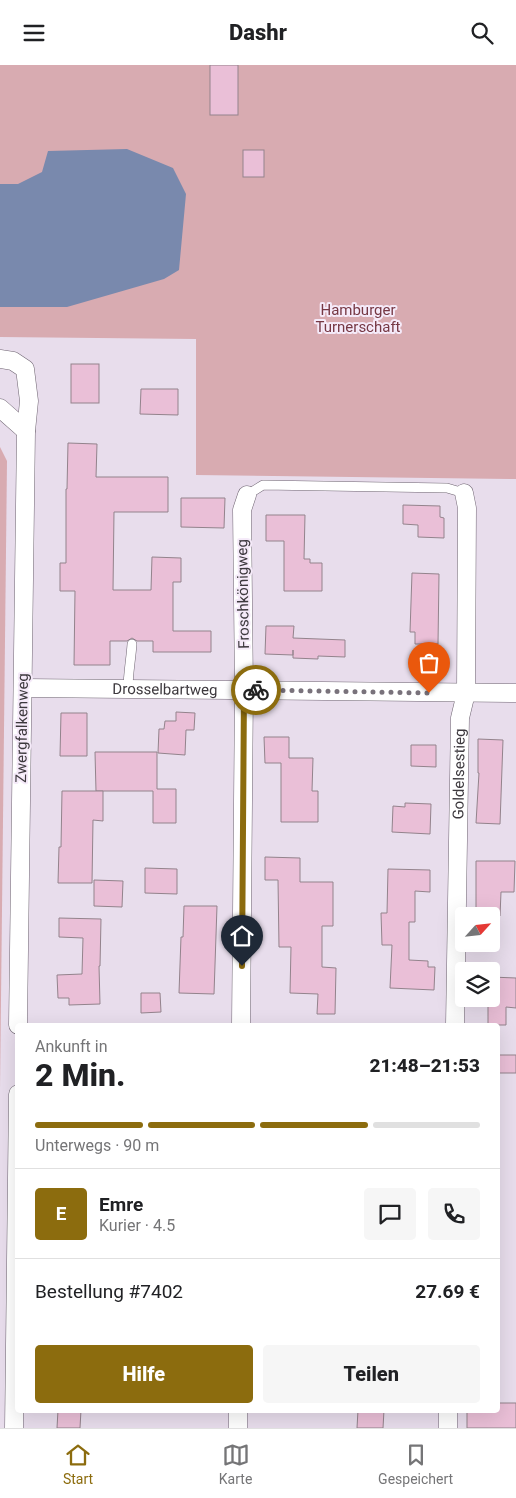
<!DOCTYPE html>
<html lang="de">
<meta charset="utf-8">
<style>
:root{--surface:#fff;--page:#f6f6f6;--text:#202124;--muted:#757577;--line:#e0e0e0;--accent:#8c6c0e}
body{margin:0;font-family:Roboto,sans-serif;background:var(--page);color:var(--text);height:100vh;display:flex;flex-direction:column;font-size:19px;white-space:nowrap}
*{box-sizing:border-box;margin:0}
p{font-size:16px;color:var(--muted)}
.icon{flex:none;width:28px;height:28px;fill:none;stroke:currentColor;stroke-width:2;stroke-linecap:round;stroke-linejoin:round}
.map{position:relative;flex:1;overflow:hidden}
.sheet{position:absolute;left:15px;top:958px;width:485px;height:390px;display:flex;flex-direction:column;background:var(--surface);border-radius:5px;box-shadow:0 5px 20px #0002}
.sheet>*{flex:none}
.needle{width:32px;rotate:63deg}
.fabs{position:absolute;left:455px;top:842px;display:grid;gap:10px}
.fabs a{display:grid;place-items:center;width:45px;height:45px;border-radius:5px;background:var(--surface);box-shadow:0 5px 20px #0002;font-size:25px}
.pin{position:absolute;display:grid;place-items:center;width:42px;height:42px;color:#fff;margin:-51px -21px;border-radius:50% 50% 50% 0;rotate:-45deg;box-shadow:0 0 5px #0007}
.pin .icon{rotate:45deg}
.courier{position:absolute;display:grid;place-items:center;width:50px;height:50px;margin:-25px;border:4px solid #8c6c0e;border-radius:50%;background:#fff;color:#222;box-shadow:0 1px 6px #0007}
.head em{font-style:normal;font-weight:800}
.head div{display:flex;flex-direction:column-reverse}
.head{display:flex;align-items:center;justify-content:space-between;height:85px;padding:0 20px}
h1{font-size:32px;font-weight:800;line-height:38px}
.bar{display:grid;grid-template-columns:repeat(4,1fr);gap:8px 5px;align-content:center;height:60px;padding:0 20px}
.bar i{height:6px;border-radius:4px;background:var(--line)}
.bar .on{background:var(--accent)}
.bar p{grid-column:span 4}
.line{display:flex;align-items:center;gap:12px;padding:0 20px;border-top:1px solid var(--line)}
.line div{flex:1}
.round{display:grid;place-items:center;flex:none;width:52px;height:52px;border-radius:5px;background:var(--page)}
.primary-button{display:flex;gap:10px;margin-top:auto;padding:10px 20px}
.primary-button a{flex:1;height:58px;border-radius:5px;background:var(--accent);color:#fff;font-size:20px;font-weight:800;line-height:58px;text-align:center}
.primary-button a+a{background:var(--page);color:var(--text)}
header{display:flex;justify-content:space-between;align-items:center;height:65px;padding:0 20px;background:var(--surface);font-size:22px;font-weight:800}
.tab-bar{display:flex;justify-content:space-around;align-items:center;height:70px;border-top:1px solid var(--line);background:var(--surface);font-size:14px;color:var(--muted)}
.tab-bar a{display:grid;justify-items:center;gap:2px}
.tab-bar .on{color:var(--accent)}
.map>svg:first-child{display:block}
</style>
<header><svg class="icon" aria-label="menu" viewBox="0 0 24 24"><path d="M4 6h16M4 12h16M4 18h16"/></svg>Dashr<svg class="icon" aria-label="search" viewBox="0 0 24 24"><circle cx="10" cy="10" r="6"/><path d="M15 15l6 6"/></svg></header>
<div class="map">
<svg width="516" height="1363" viewBox="0 0 516 1363">
<rect width="100%" height="100%" fill="#e8ddec"/>
<g fill="#d8abb1">
<path d="M 0,0 L 516,0 L 516,414 L 196,410 L 196,274 L 0,272 Z"/>
<path d="M 0,382 L 7,396 L 0,1025 Z"/>
</g>
<path fill="#7989ad" d="M 127,84 L 173,103 L 186,129 L 179,205 L 164,214 L 67,242 L 0,242 L 0,119 L 18,119 L 42,107 L 48,86 Z"/>
<g fill="#eabfd7" stroke="#93838c">
<rect x="210" y="0" width="28" height="50"/>
<rect x="243" y="85" width="21" height="27"/>
<rect x="71" y="299" width="28" height="39"/>
<path d="M 141,324 L 178,324 L 178,350 L 140,349 Z"/>
<path d="M 68,378 L 97,379 L 96,412 L 168,412 L 168,447 L 114,447 L 113,525 L 151,525 L 152,492 L 181,493 L 181,517 L 173,517 L 173,566 L 211,566 L 211,587 L 153,587 L 153,576 L 137,576 L 132,573 L 127,576 L 110,576 L 110,600 L 74,600 L 75,526 L 60,526 L 60,498 L 66,498 L 66,424 L 67,424 Z"/>
<path d="M 181,433 L 225,433 L 224,463 L 181,462 Z"/>
<path d="M 403,440 L 440,441 L 440,452 L 444,453 L 444,473 L 418,472 L 418,460 L 403,459 Z"/>
<path d="M 266,450 L 305,450 L 304,494 L 310,494 L 310,498 L 322,498 L 322,526 L 284,526 L 284,476 L 266,476 Z"/>
<path d="M 412,508 L 439,509 L 438,579 L 415,579 L 415,567 L 410,567 Z"/>
<path d="M 266,561 L 294,561 L 293,573 L 345,575 L 345,592 L 318,591 L 318,594 L 293,593 L 293,585 L 293,590 L 265,589 Z"/>
<path d="M 176,647 L 195,648 L 194,665 L 186,665 L 185,690 L 158,688 L 159,664 L 164,664 L 165,656 L 176,656 Z"/>
<path d="M 61,648 L 87,648 L 87,691 L 60,691 Z"/>
<path d="M 264,672 L 289,672 L 289,693 L 313,693 L 312,726 L 318,726 L 318,757 L 281,757 L 281,698 L 265,698 Z"/>
<path d="M 478,674 L 503,675 L 500,759 L 476,758 L 479,708 L 478,708 Z"/>
<path d="M 411,680 L 436,680 L 436,702 L 411,701 Z"/>
<path d="M 95,687 L 157,687 L 157,724 L 176,724 L 176,758 L 153,758 L 153,726 L 96,726 Z"/>
<path d="M 62,726 L 103,726 L 103,756 L 93,755 L 92,818 L 58,818 L 59,782 L 61,782 Z"/>
<path d="M 405,738 L 431,739 L 430,769 L 392,767 L 393,741 L 405,742 Z"/>
<path d="M 265,792 L 300,793 L 300,817 L 333,817 L 333,861 L 322,861 L 322,902 L 336,903 L 335,949 L 317,949 L 318,929 L 290,928 L 291,882 L 279,882 L 278,815 L 265,815 Z"/>
<path d="M 476,796 L 515,796 L 514,827 L 501,827 L 500,851 L 476,851 Z"/>
<path d="M 145,803 L 177,804 L 177,829 L 145,828 Z"/>
<path d="M 388,804 L 430,805 L 430,827 L 415,826 L 415,857 L 409,857 L 409,895 L 428,896 L 428,902 L 435,902 L 434,925 L 390,923 L 392,880 L 382,880 L 381,848 L 387,848 Z"/>
<path d="M 94,815 L 123,816 L 122,842 L 94,841 Z"/>
<path d="M 184,841 L 217,841 L 214,929 L 179,928 L 181,872 L 183,872 Z"/>
<path d="M 59,853 L 101,854 L 100,901 L 99,901 L 100,939 L 69,940 L 69,933 L 58,933 L 57,910 L 82,909 L 83,873 L 59,872 Z"/>
<path d="M 491,912 L 516,913 L 516,943 L 506,942 L 506,960 L 488,960 L 488,934 L 491,934 Z"/>
<path d="M 141,928 L 160,928 L 161,947 L 141,948 Z"/>
<rect x="498" y="990" width="18" height="18"/>
<path d="M 498,1338 L 516,1338 L 516,1363 L 467,1363 L 467,1345 L 498,1345 Z"/>
<path d="M 58,1345 L 81,1345 L 80,1363 L 57,1363 Z"/>
<path d="M 358,1345 L 384,1345 L 383,1363 L 357,1363 Z"/>
</g>
<g fill="none" stroke-linecap="round" stroke-linejoin="round">
<defs>
<g id="lane">
<path d="M 247,430 L 263,420 L 447,423 L 464,428"/>
<path d="M 128,624 C 128,609 131,594 132,579"/>
</g>
<g id="street">
<path d="M 0,294 L 13,296 L 25,304 L 29,336 L 26,366 L 18,960"/>
<path d="M 0,343 L 26,366"/>
<path id="s1" d="M 24,623 L 516,628"/>
<path d="M 241,960 L 244,625 L 242,445 L 247,430"/>
<path id="s2" d="M 455,960 L 460,653 L 466,628 L 467,443 L 464,428"/>
<path d="M 14,1363 L 18,1029"/>
<path d="M 238,1363 L 238,1345"/>
<path d="M 448,1363 L 448,1345"/>
</g>
</defs>
<use href="#lane" stroke="#6f6572" stroke-width="10"/>
<use href="#street" stroke="#6f6572" stroke-width="19"/>
<use href="#lane" stroke="#fff" stroke-width="9"/>
<use href="#street" stroke="#fff" stroke-width="18"/>
</g>
<g fill="none" stroke-linecap="round" stroke-linejoin="round">
<path stroke="#79727b" stroke-width="5" stroke-dasharray="0 9" d="M 256,625 L 429,628"/>
<path stroke="#8c6c0e" stroke-width="6" d="M 242,901 L 244,625 L 256,625"/>
</g>
<g text-anchor="middle" stroke-width="4" stroke-linejoin="round" paint-order="stroke">
<g font-size="15" fill="#763844" stroke="#f5eaf9">
<text x="358" y="250">Hamburger<tspan x="358" dy="17">Turnerschaft</tspan></text>
</g>
<g font-size="15" fill="#3d393e" stroke="#f5eaf9">
<text transform="translate(243 529) rotate(-91)" y="5">Froschkönigweg</text>
<text dy="5" stroke="none"><textPath href="#s1" startOffset="141">Drosselbartweg</textPath></text>
<text transform="translate(22 663) rotate(-89)" y="5">Zwergfalkenweg</text>
<text dy="5" stroke="none"><textPath href="#s2" startOffset="251">Goldelsestieg</textPath></text>
</g>
</g>
</svg>
<div class="fabs">
<a><svg class="needle" viewBox="-14 -14 28 28"><path d="M0-13l5 13h-10z" fill="#e53935"/><path d="M0 13l5-13h-10z" fill="#757577"/></svg></a>
<a><svg class="icon" aria-label="layers" viewBox="0 0 24 24"><path d="M12 4l9 5-9 5-9-5zM3 14l9 5 9-5"/></svg></a>
</div>
<div class="pin" style="left:429px;top:628px;background:#ea580c"><svg class="icon" aria-label="bag" viewBox="0 0 24 24"><path d="M5 8h14l-1 12H6zM9 8a3 3 0 0 1 6 0"/></svg></div>
<div class="pin" style="left:242px;top:901px;background:#1f2937"><svg class="icon" aria-label="home" viewBox="0 0 24 24"><path d="M3 11l9-7 9 7M6 9v11h12V9"/></svg></div>
<div class="courier" style="left:256px;top:625px"><svg class="icon" aria-label="bike" viewBox="0 0 24 24"><circle cx="6" cy="16" r="4"/><circle cx="18" cy="16" r="4"/><path d="M6 16l4-8h5l3 8M10 8l3 8H6M13 5h3"/></svg></div>
<section class="sheet">
<div class="head"><div><h1>2 Min.</h1><p>Ankunft in</p></div><em>21:48–21:53</em></div>
<div class="bar"><i class="on"></i><i class="on"></i><i class="on"></i><i></i><p>Unterwegs · 90 m</p></div>
<div class="line" style="height:90px"><b class="round" style="background:var(--accent);color:#fff">E</b><div><b>Emre</b><p>Kurier · 4.5</p></div><a class="round"><svg class="icon" aria-label="chat" viewBox="0 0 24 24"><path d="M4 5h16v11H9l-5 4z"/></svg></a><a class="round"><svg class="icon" aria-label="phone" viewBox="0 0 24 24"><path d="M5 4h4l2 5-3 2q2 4 5 5l2-3 5 2v4C11 20 4 13 5 4z"/></svg></a></div>
<div class="line" style="height:65px"><div>Bestellung #7402</div><b>27.69 €</b></div>
<div class="primary-button"><a>Hilfe</a><a>Teilen</a></div>
</section>
</div>
<nav class="tab-bar">
<a class="on"><svg class="icon" aria-label="home" viewBox="0 0 24 24"><path d="M3 11l9-7 9 7M6 9v11h12V9"/></svg>Start</a>
<a><svg class="icon" aria-label="map" viewBox="0 0 24 24"><path d="M3 6l6-2 6 2 6-2v14l-6 2-6-2-6 2zM9 4v14M15 6v14"/></svg>Karte</a>
<a><svg class="icon" aria-label="saved" viewBox="0 0 24 24"><path d="M7 4h10v16l-5-4-5 4z"/></svg>Gespeichert</a>
</nav>
